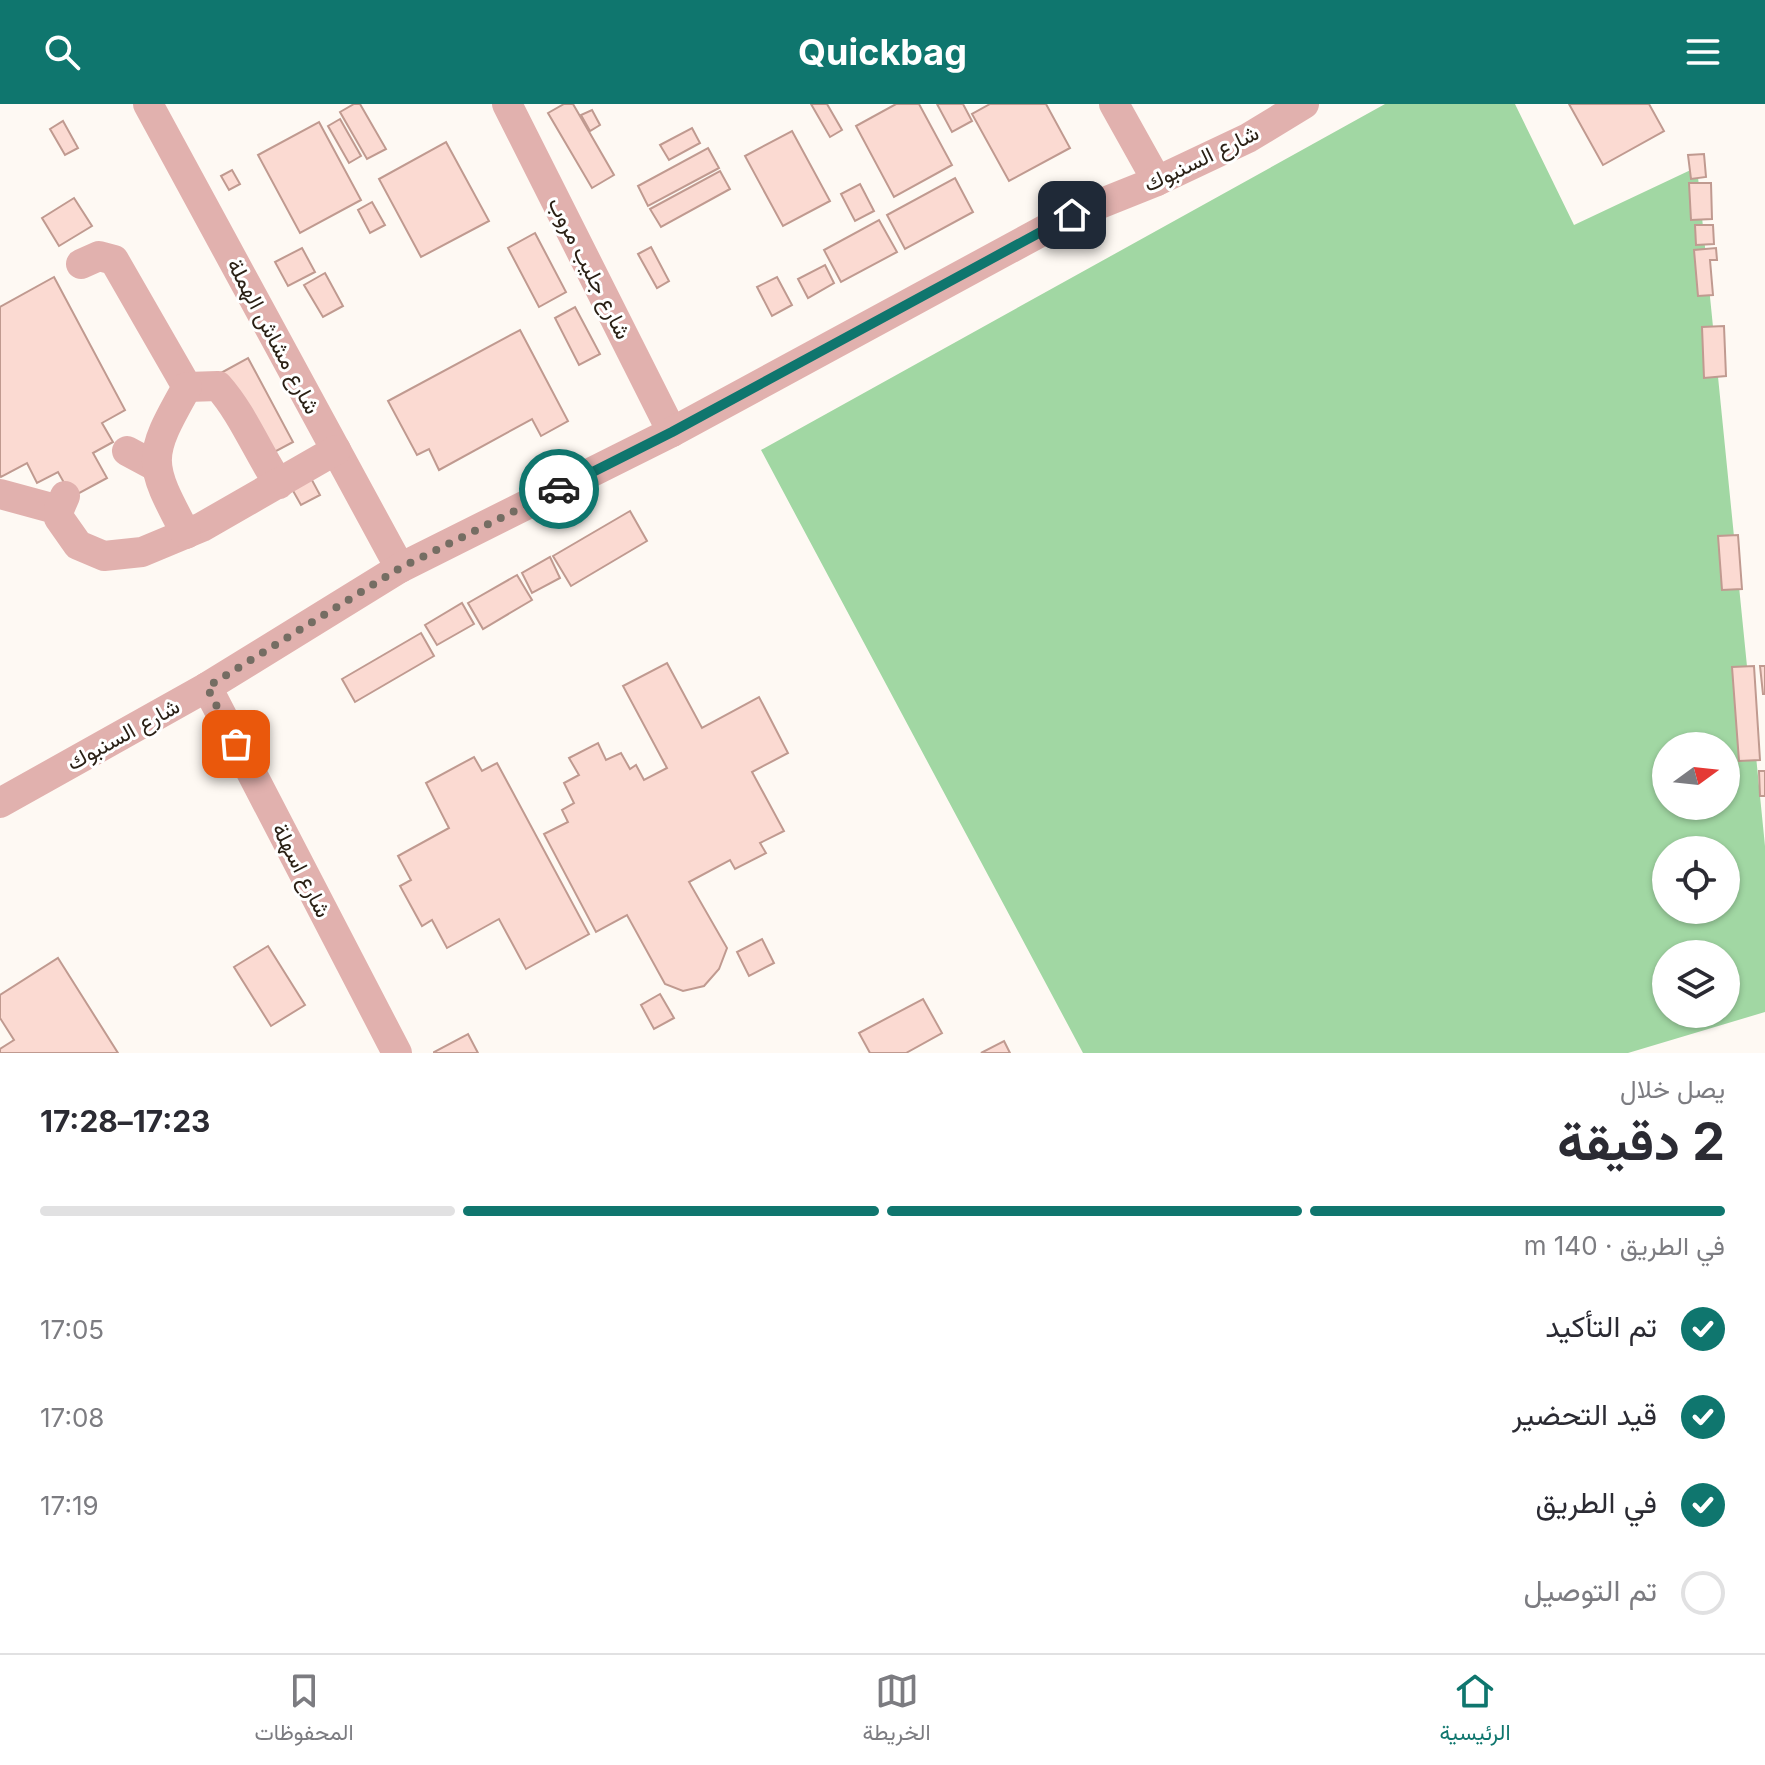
<!DOCTYPE html>
<html lang="ar">
<meta charset="utf-8">
<style>
:root{--surface:#fff;--page:#f7f7f7;--text:#2b2b33;--muted:#7c7c81;--line:#e1e1e2;--accent:#0f766e}
body{margin:0;font-family:Inter,Vazirmatn,sans-serif;background:var(--page);color:var(--text);direction:rtl;height:100vh;display:flex;flex-direction:column;font-size:30px;white-space:nowrap}
*{box-sizing:border-box;margin:0}
p{font-size:26px;color:var(--muted)}
.icon{flex:none;width:44px;height:44px;fill:none;stroke:currentColor;stroke-width:2;stroke-linecap:round;stroke-linejoin:round}
.map{position:relative;height:949px;overflow:hidden;direction:ltr}
.side{display:flex;flex-direction:column;background:var(--surface);flex:1}
.side>*{flex:none}
.needle{width:52px;rotate:75deg}
.controls{position:absolute;left:1652px;top:628px;display:grid;gap:16px}
.controls a{display:grid;place-items:center;width:88px;height:88px;border-radius:50%;background:var(--surface);box-shadow:0 2px 6px #0004;font-size:40px}
.pin{position:absolute;display:grid;place-items:center;width:68px;height:68px;color:#fff;margin:-34px;border-radius:16px;box-shadow:0 4px 12px #0006}
.courier{position:absolute;display:grid;place-items:center;width:80px;height:80px;margin:-40px;border:6px solid #0f766e;border-radius:50%;background:#fff;color:#222;box-shadow:0 2px 10px #0007}
.headline em{font-style:normal;font-weight:700}
.headline div{display:flex;flex-direction:column-reverse}
.headline{display:flex;align-items:center;justify-content:space-between;height:136px;padding:0 40px}
h1{font-size:52px;font-weight:700;line-height:60px}
.bar{display:grid;grid-template-columns:repeat(4,1fr);gap:12px 8px;align-content:center;height:96px;padding:0 40px}
.bar i{height:10px;border-radius:6px;background:var(--line)}
.bar .on{background:var(--accent)}
.bar p{grid-column:span 4}
ol{padding:0 40px;list-style:none}
li{display:flex;align-items:center;gap:24px;height:88px}
li p{margin-inline-start:auto}
li .icon{padding:8px;border-radius:50%;background:var(--accent);color:#fff;stroke-width:4}
li:last-child{color:var(--muted)}
li i{width:44px;height:44px;border:4px solid var(--line);border-radius:50%}
header{display:flex;justify-content:space-between;align-items:center;height:104px;padding:0 40px;background:var(--accent);color:#fff;font-size:36px;font-weight:700}
.dock{display:flex;justify-content:space-around;align-items:center;height:112px;border-top:2px solid var(--line);background:var(--surface);font-size:22px;color:var(--muted)}
.dock a{display:grid;justify-items:center;gap:4px}
.dock .on{color:var(--accent)}
.map>svg:first-child{display:block}
</style>
<header><svg class="icon" aria-label="menu" viewBox="0 0 24 24"><path d="M4 6h16M4 12h16M4 18h16"/></svg>Quickbag<svg class="icon" aria-label="search" viewBox="0 0 24 24"><circle cx="10" cy="10" r="6"/><path d="M15 15l6 6"/></svg></header>
<div class="map">
<svg width="1765" height="949" viewBox="0 0 1765 949">
<rect width="100%" height="100%" fill="#fef9f3"/>
<path fill="#a1d7a3" fill-rule="evenodd" d="M 1385,0 L 1515,0 L 1574,121 L 1697,63 L 1765,742 L 1765,908 L 1628,949 L 1083,949 L 761,346 ZM 1666,642 L 1726,642 L 1726,702 L 1666,702 ZM 1666,746 L 1726,746 L 1726,806 L 1666,806 ZM 1666,850 L 1726,850 L 1726,910 L 1666,910 Z"/>
<g fill="#fbdad2" stroke="#c09a90" stroke-width="2">
<path d="M 354,0 L 360,0 L 386,45 L 367,55 L 340,8 Z"/>
<path d="M 564,0 L 573,0 L 614,71 L 592,84 L 548,9 Z"/>
<path d="M 811,0 L 827,0 L 842,26 L 830,33 Z"/>
<path d="M 896,0 L 919,0 L 952,61 L 894,93 L 856,22 Z"/>
<path d="M 937,0 L 963,0 L 972,17 L 952,28 Z"/>
<path d="M 990,0 L 1046,0 L 1070,44 L 1009,77 L 972,10 Z"/>
<path d="M 1569,0 L 1649,0 L 1664,27 L 1603,61 Z"/>
<path d="M 592,6 L 600,21 L 590,27 L 581,11 Z"/>
<path d="M 340,15 L 361,52 L 349,59 L 328,22 Z"/>
<path d="M 63,17 L 78,44 L 65,51 L 50,25 Z"/>
<path d="M 319,18 L 361,96 L 300,129 L 258,51 Z"/>
<path d="M 692,24 L 700,39 L 669,56 L 660,41 Z"/>
<path d="M 792,27 L 830,97 L 783,122 L 745,52 Z"/>
<path d="M 446,38 L 489,117 L 421,153 L 379,75 Z"/>
<path d="M 708,44 L 719,64 L 648,102 L 638,82 Z"/>
<path d="M 1704,50 L 1706,73 L 1691,75 L 1688,51 Z"/>
<path d="M 232,66 L 240,80 L 229,86 L 221,72 Z"/>
<path d="M 720,67 L 730,85 L 661,123 L 650,105 Z"/>
<path d="M 955,74 L 973,108 L 905,145 L 887,111 Z"/>
<path d="M 1689,79 L 1711,79 L 1712,115 L 1691,116 Z"/>
<path d="M 860,80 L 874,107 L 855,117 L 841,90 Z"/>
<path d="M 74,94 L 92,122 L 59,142 L 42,114 Z"/>
<path d="M 372,98 L 385,121 L 370,129 L 358,106 Z"/>
<path d="M 879,116 L 897,148 L 841,178 L 824,146 Z"/>
<path d="M 1695,121 L 1713,121 L 1714,140 L 1696,141 Z"/>
<path d="M 535,129 L 566,188 L 539,203 L 508,144 Z"/>
<path d="M 651,143 L 669,177 L 657,184 L 638,150 Z"/>
<path d="M 302,144 L 315,168 L 288,182 L 275,158 Z"/>
<path d="M 1716,144 L 1717,156 L 1710,156 L 1713,191 L 1698,192 L 1694,146 Z"/>
<path d="M 825,161 L 834,179 L 808,194 L 798,175 Z"/>
<path d="M 325,169 L 343,202 L 323,213 L 304,181 Z"/>
<path d="M 54,173 L 125,306 L 102,319 L 113,338 L 93,349 L 107,374 L 72,393 L 58,368 L 37,379 L 27,359 L 1,373 L 0,371 L 0,203 Z"/>
<path d="M 777,173 L 792,201 L 772,212 L 757,183 Z"/>
<path d="M 575,203 L 600,250 L 579,261 L 555,214 Z"/>
<path d="M 1724,222 L 1726,272 L 1704,274 L 1702,223 Z"/>
<path d="M 520,226 L 568,317 L 541,332 L 532,315 L 439,366 L 429,345 L 417,351 L 388,297 Z"/>
<path d="M 248,254 L 293,338 L 265,353 L 219,270 Z"/>
<path d="M 306,365 L 320,391 L 301,401 L 287,376 Z"/>
<path d="M 630,407 L 647,437 L 571,482 L 553,452 Z"/>
<path d="M 1738,431 L 1742,485 L 1722,486 L 1718,432 Z"/>
<path d="M 550,453 L 560,474 L 532,489 L 522,469 Z"/>
<path d="M 517,471 L 532,496 L 483,525 L 468,499 Z"/>
<path d="M 462,499 L 474,520 L 437,541 L 425,521 Z"/>
<path d="M 421,529 L 434,552 L 355,598 L 342,575 Z"/>
<path d="M 667,559 L 702,624 L 759,593 L 788,649 L 752,668 L 784,727 L 760,739 L 766,749 L 735,765 L 730,756 L 689,778 L 727,844 L 719,865 L 704,882 L 683,887 L 665,880 L 627,811 L 596,828 L 544,730 L 568,718 L 562,706 L 574,699 L 564,679 L 579,671 L 569,654 L 598,639 L 606,656 L 621,649 L 630,665 L 636,661 L 644,676 L 667,664 L 623,582 Z"/>
<path d="M 1754,562 L 1760,656 L 1739,657 L 1732,563 Z"/>
<path d="M 1760,562 L 1765,562 L 1765,590 L 1763,590 Z"/>
<path d="M 474,653 L 482,667 L 497,659 L 589,830 L 526,865 L 499,815 L 447,844 L 432,816 L 422,822 L 400,782 L 411,776 L 398,752 L 449,724 L 426,679 Z"/>
<path d="M 1759,667 L 1765,667 L 1765,692 L 1760,692 Z"/>
<path d="M 762,835 L 774,859 L 749,872 L 737,848 Z"/>
<path d="M 268,842 L 305,901 L 271,922 L 234,863 Z"/>
<path d="M 58,854 L 118,949 L 0,949 L 0,945 L 14,936 L 0,914 L 0,891 Z"/>
<path d="M 660,890 L 674,914 L 654,925 L 641,901 Z"/>
<path d="M 923,895 L 942,929 L 906,949 L 870,949 L 859,929 Z"/>
<path d="M 468,930 L 478,949 L 434,949 L 434,948 Z"/>
<path d="M 1004,937 L 1010,949 L 981,949 Z"/>
</g>
<g fill="none" stroke-linecap="round" stroke-linejoin="round">
<g stroke="#e1b1ae" stroke-width="30">
<path d="M 148,0 L 400,464"/>
<path d="M 507,0 L 672,328"/>
<path d="M 1114,0 L 1157,77"/>
<path d="M 81,160 L 99,152 L 114,156 L 187,283 L 218,282 C 243,310 258,349 279,380"/>
<path d="M 127,347 L 155,362"/>
<path d="M 0,390 L 59,406"/>
<path d="M 65,392 L 59,406 L 59,414 L 78,441 L 104,452 L 142,448 L 202,423 L 336,346"/>
<path d="M 186,430 C 148,358 146,355 187,283"/>
<path d="M 207,583 L 397,949"/>
<path d="M 0,699 L 207,583 L 400,464 L 672,328 L 1072,111 L 1157,77 L 1248,34 L 1304,0"/>
</g>
</g>
<g fill="none" stroke-linecap="round" stroke-linejoin="round">
<path stroke="#756d63" stroke-width="8" stroke-dasharray="0 14.4" d="M 236,640 L 207,583 L 400,464 L 559,385"/>
<path stroke="#0f766e" stroke-width="10" d="M 559,385 L 672,328 L 1072,111"/>
</g>
<g text-anchor="middle" stroke-width="6" stroke-linejoin="round" paint-order="stroke">
<g font-size="22" fill="#2b2116" stroke="#fff">
<text transform="translate(1201 54) rotate(-26)" y="8">شارع السنبوك</text>
<text transform="translate(590 164) rotate(63)" y="8">شارع جليب مروب</text>
<text transform="translate(274 232) rotate(62)" y="8">شارع مشاش الهملة</text>
<text transform="translate(123 630) rotate(-29)" y="8">شارع السنبوك</text>
<text transform="translate(302 766) rotate(63)" y="8">شارع اسهلة</text>
</g>
</g>
</svg>
<div class="controls">
<a><svg class="needle" viewBox="-14 -14 28 28"><path d="M0-13l5 13h-10z" fill="#e53935"/><path d="M0 13l5-13h-10z" fill="#7c7c81"/></svg></a>
<a><svg class="icon" aria-label="locate" viewBox="0 0 24 24"><circle cx="12" cy="12" r="6"/><path d="M12 2v4M12 18v4M2 12h4M18 12h4"/></svg></a>
<a><svg class="icon" aria-label="layers" viewBox="0 0 24 24"><path d="M12 4l9 5-9 5-9-5zM3 14l9 5 9-5"/></svg></a>
</div>
<div class="pin" style="left:236px;top:640px;background:#ea580c"><svg class="icon" aria-label="bag" viewBox="0 0 24 24"><path d="M5 8h14l-1 12H6zM9 8a3 3 0 0 1 6 0"/></svg></div>
<div class="pin" style="left:1072px;top:111px;background:#1f2937"><svg class="icon" aria-label="home" viewBox="0 0 24 24"><path d="M3 11l9-7 9 7M6 9v11h12V9"/></svg></div>
<div class="courier" style="left:559px;top:385px"><svg class="icon" aria-label="car" viewBox="0 0 24 24"><path d="M5 17H2v-5l4-1 3-4h7l3 4 3 1v5h-3M9 17h6M6 11h13"/><circle cx="7" cy="17" r="2"/><circle cx="17" cy="17" r="2"/></svg></div>
</div>
<section class="side">
<div class="headline"><div><h1>2 دقيقة</h1><p>يصل خلال</p></div><em>17:23–17:28</em></div>
<div class="bar"><i class="on"></i><i class="on"></i><i class="on"></i><i></i><p>في الطريق · 140 m</p></div>
<ol>
<li><svg class="icon" aria-label="check" viewBox="0 0 24 24"><path d="M5 12l5 5 9-10"/></svg>تم التأكيد<p>17:05</p></li>
<li><svg class="icon" aria-label="check" viewBox="0 0 24 24"><path d="M5 12l5 5 9-10"/></svg>قيد التحضير<p>17:08</p></li>
<li><svg class="icon" aria-label="check" viewBox="0 0 24 24"><path d="M5 12l5 5 9-10"/></svg>في الطريق<p>17:19</p></li>
<li><i></i>تم التوصيل</li>
</ol>
</section>
<nav class="dock">
<a class="on"><svg class="icon" aria-label="home" viewBox="0 0 24 24"><path d="M3 11l9-7 9 7M6 9v11h12V9"/></svg>الرئيسية</a>
<a><svg class="icon" aria-label="map" viewBox="0 0 24 24"><path d="M3 6l6-2 6 2 6-2v14l-6 2-6-2-6 2zM9 4v14M15 6v14"/></svg>الخريطة</a>
<a><svg class="icon" aria-label="saved" viewBox="0 0 24 24"><path d="M7 4h10v16l-5-4-5 4z"/></svg>المحفوظات</a>
</nav>
